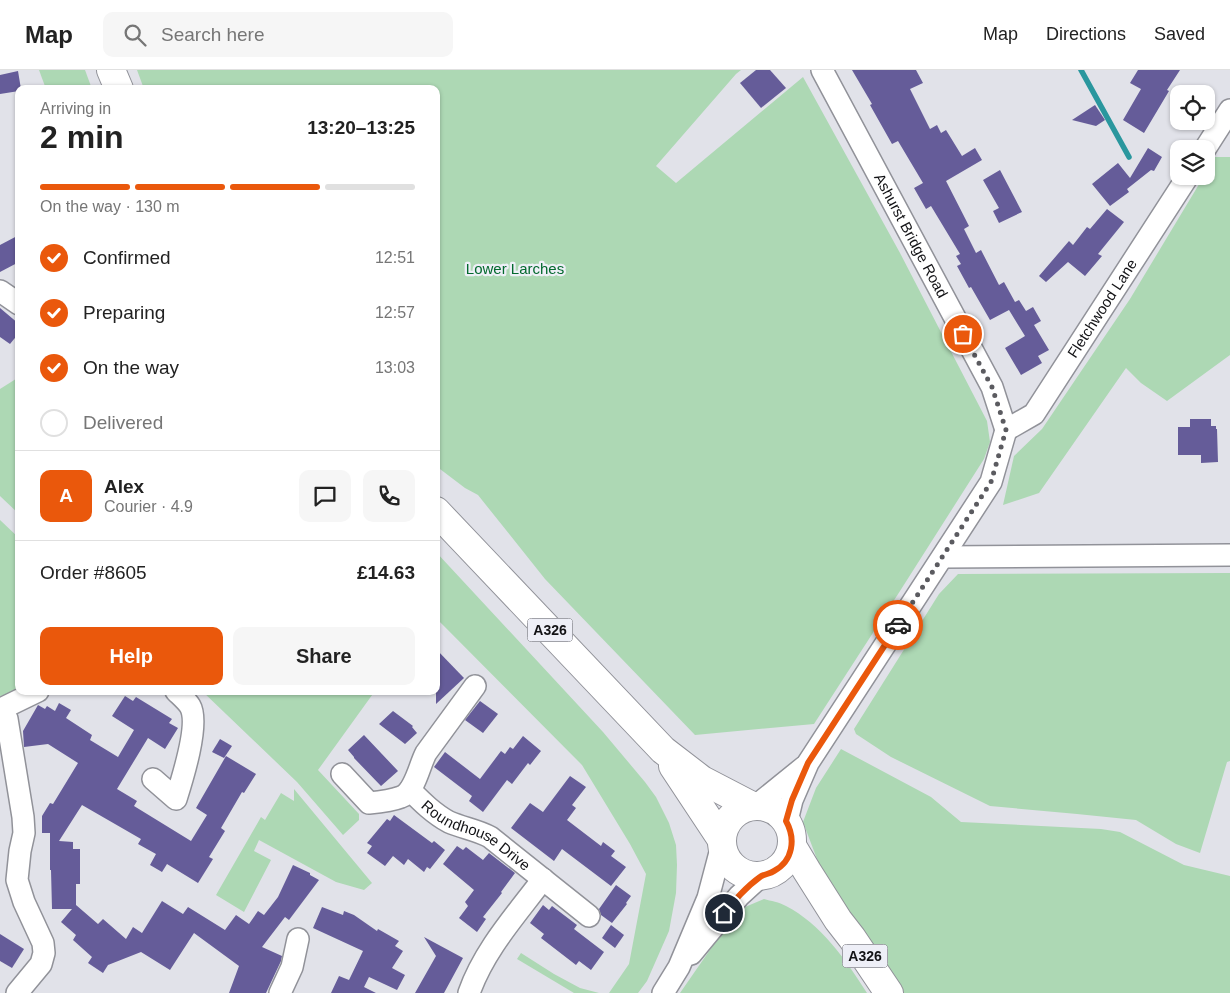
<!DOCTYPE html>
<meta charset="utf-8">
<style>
:root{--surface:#fff;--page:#f6f6f6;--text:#222;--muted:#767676;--line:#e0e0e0;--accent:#ea580c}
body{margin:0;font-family:Helvetica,sans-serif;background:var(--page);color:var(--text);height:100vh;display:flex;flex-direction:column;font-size:19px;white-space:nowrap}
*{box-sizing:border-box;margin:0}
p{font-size:16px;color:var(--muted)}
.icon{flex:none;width:28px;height:28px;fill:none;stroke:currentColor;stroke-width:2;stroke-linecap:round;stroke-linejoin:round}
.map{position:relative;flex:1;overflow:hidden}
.details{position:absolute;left:15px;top:15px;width:425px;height:610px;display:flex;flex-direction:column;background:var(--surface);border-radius:10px;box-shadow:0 1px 4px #0004}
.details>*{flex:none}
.buttons{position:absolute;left:1170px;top:15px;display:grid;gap:10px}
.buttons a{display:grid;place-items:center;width:45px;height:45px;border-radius:10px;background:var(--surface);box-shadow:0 1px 4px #0004;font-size:25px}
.pin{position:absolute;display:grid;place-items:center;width:42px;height:42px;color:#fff;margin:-21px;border:2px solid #fff;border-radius:50%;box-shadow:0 1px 5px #0007}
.courier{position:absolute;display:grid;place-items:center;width:50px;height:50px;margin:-25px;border:4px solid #ea580c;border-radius:50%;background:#fff;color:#222;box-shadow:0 1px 6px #0007}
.overview em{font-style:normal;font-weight:600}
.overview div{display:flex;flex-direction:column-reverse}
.overview{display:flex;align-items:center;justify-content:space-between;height:85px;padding:0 25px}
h1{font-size:32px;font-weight:600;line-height:38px}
.bar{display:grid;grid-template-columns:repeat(4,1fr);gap:8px 5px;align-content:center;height:60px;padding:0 25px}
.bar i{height:6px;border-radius:4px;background:var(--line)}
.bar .selected{background:var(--accent)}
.bar p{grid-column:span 4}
.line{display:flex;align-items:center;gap:12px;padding:0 25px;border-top:1px solid var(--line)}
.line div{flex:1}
.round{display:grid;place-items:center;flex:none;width:52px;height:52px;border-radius:10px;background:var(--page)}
ol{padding:0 25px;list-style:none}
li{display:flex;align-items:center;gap:15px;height:55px}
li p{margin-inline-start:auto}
li .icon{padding:5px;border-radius:50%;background:var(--accent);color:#fff;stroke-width:4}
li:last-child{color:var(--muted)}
li i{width:28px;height:28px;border:2px solid var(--line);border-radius:50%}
.action{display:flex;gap:10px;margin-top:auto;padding:10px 25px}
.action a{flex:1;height:58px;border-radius:10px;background:var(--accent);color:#fff;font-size:20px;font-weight:600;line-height:58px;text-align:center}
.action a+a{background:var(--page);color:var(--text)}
header{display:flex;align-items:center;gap:30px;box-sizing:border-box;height:70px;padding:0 25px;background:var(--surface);border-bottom:1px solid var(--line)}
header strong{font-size:24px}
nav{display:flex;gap:28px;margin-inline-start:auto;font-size:18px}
.search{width:350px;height:45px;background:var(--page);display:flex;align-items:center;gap:12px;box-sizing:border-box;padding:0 18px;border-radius:10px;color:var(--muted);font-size:19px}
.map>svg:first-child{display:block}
</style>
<header>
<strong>Map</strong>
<div class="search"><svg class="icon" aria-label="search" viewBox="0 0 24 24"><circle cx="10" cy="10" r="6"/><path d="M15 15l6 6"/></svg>Search here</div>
<nav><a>Map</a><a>Directions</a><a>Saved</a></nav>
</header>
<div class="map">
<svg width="1230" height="923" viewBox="0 0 1230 923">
<rect width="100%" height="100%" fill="#e1e2e9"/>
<g fill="#add8b4">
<path d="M 39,0 L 85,0 L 92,19 L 46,19 Z"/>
<path d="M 137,0 L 741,0 L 736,4 L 656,96 L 676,113 L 803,7 L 900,183 L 987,351 L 990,372 L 984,389 L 900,521 L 814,654 L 695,665 L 545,509 L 478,425 L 465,418 L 436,396 L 436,19 L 144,19 Z"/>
<path d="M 1215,87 L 1230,87 L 1230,285 L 1167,331 L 1141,313 L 1126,298 L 1039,423 L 1003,435 L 1014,386 L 1042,359 L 1130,229 L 1204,106 L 1206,106 L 1206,102 Z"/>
<path d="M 19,307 L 19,444 L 0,426 L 0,319 Z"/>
<path d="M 0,450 L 19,468 L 19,621 L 13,624 L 0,626 Z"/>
<path d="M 436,482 L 603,662 L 645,712 L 656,727 L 669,753 L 676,775 L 677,795 L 676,823 L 669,861 L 647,911 L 638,923 L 609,923 L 629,894 L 646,804 L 630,774 L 582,695 L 436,548 Z"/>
<path d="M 1230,503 L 1230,691 L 1227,692 L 1200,783 L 1176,774 L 1136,750 L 1077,744 L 990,736 L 891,687 L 856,664 L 854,659 L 939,524 L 958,504 Z"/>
<path d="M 202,621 L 375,621 L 318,700 L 359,744 L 359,750 L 343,765 L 297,712 Z"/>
<path d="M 841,679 L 931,727 L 961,752 L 1101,759 L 1120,762 L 1184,795 L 1230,806 L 1230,923 L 904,923 L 823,805 L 803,752 L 816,718 Z"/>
<path d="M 294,719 L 372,813 L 364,820 L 336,812 L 259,770 L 254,781 L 271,790 L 244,842 L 216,825 L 261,747 L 265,750 L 281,723 L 294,731 Z"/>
<path d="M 764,829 C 771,831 779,832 786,836 C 821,854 846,890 867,923 L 680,923 L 730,851 L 745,837 Z"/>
<path d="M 521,883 L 554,904 L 580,918 L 599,923 L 574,923 L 517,889 Z"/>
</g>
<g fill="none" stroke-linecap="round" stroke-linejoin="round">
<path stroke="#2a979e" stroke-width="5.5" d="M 1081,0 L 1129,87"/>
</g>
<g fill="#655c99">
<path d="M 756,0 L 770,0 L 786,18 L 761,38 L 740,13 Z"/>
<path d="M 852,0 L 916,0 L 923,13 L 910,19 L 930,59 L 937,55 L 941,63 L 946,60 L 962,86 L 975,78 L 982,90 L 946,111 L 969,156 L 964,159 L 976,183 L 981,180 L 999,215 L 1004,212 L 1015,232 L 1019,230 L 1026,241 L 1033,237 L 1041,251 L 1034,255 L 1049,280 L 1038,286 L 1042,293 L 1021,305 L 1005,278 L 1025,266 L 1009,240 L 990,250 L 971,217 L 969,218 L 957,196 L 961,194 L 956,186 L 960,184 L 931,136 L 926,139 L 914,118 L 923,113 L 898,71 L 892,74 L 870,35 L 872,34 Z"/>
<path d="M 1138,0 L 1180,0 L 1167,20 L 1169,21 L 1144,63 L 1123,50 L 1141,19 L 1130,13 Z"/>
<path d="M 18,1 L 21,19 L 19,19 L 19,21 L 0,24 L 0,5 Z"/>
<path d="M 1095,35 L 1105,50 L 1096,56 L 1072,50 Z"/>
<path d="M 1148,78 L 1162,87 L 1154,101 L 1151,100 L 1127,119 L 1129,122 L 1110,136 L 1092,114 L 1118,93 L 1130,108 Z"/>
<path d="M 1000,100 L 1022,142 L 999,153 L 993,141 L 999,138 L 983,110 Z"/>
<path d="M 1107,139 L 1124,152 L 1098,184 L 1102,186 L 1085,206 L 1068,192 L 1046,212 L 1039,206 L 1069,171 L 1073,175 L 1087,157 L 1090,159 Z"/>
<path d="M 19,165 L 19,192 L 0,202 L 0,175 Z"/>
<path d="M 0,238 L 19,254 L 19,263 L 10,274 L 0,267 Z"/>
<path d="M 1190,349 L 1211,349 L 1211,356 L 1216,356 L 1216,359 L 1217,359 L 1218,392 L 1201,393 L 1201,385 L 1178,385 L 1178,357 L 1190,357 Z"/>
<path d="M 436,579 L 464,608 L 436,634 Z"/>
<path d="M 125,626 L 133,631 L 136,627 L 172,649 L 169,653 L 178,658 L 165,679 L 148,668 L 117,719 L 137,731 L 134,736 L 191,771 L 207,745 L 196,738 L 226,686 L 256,704 L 244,723 L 242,722 L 221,758 L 225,761 L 209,787 L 213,789 L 198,813 L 167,794 L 162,802 L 150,795 L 156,784 L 138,774 L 141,769 L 82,735 L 59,771 L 73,772 L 73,779 L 80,779 L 80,814 L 76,814 L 76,835 L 98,854 L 103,849 L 126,869 L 133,857 L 142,863 L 162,831 L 183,844 L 188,837 L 225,860 L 236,845 L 249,854 L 258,841 L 264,845 L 278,827 L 293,795 L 310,803 L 310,805 L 319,810 L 289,850 L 285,847 L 262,877 L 282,886 L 281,891 L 266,923 L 229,923 L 239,896 L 194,863 L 170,900 L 141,882 L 108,895 L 103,903 L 88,893 L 92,887 L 73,870 L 76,865 L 61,852 L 72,839 L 52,839 L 51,800 L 50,800 L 50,763 L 42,763 L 42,746 L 50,733 L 53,734 L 78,693 L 48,674 L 24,677 L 23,661 L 38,635 L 45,639 L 47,636 L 55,641 L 59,633 L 71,640 L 66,648 L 92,665 L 90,670 L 118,687 L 134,660 L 112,646 Z"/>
<path d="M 480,631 L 498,644 L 483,663 L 465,650 Z"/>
<path d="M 393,641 L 413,656 L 412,657 L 417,663 L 405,674 L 379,654 Z"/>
<path d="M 364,665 L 398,701 L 381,716 L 354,688 L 354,687 L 348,680 Z"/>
<path d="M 523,666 L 541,681 L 530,695 L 528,693 L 512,714 L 507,710 L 483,742 L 469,731 L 472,726 L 434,697 L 445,682 L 480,709 L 501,681 L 505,684 L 510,677 L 513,679 Z"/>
<path d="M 220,669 L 232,676 L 224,688 L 212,682 Z"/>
<path d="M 570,706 L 586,717 L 572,735 L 576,738 L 567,750 L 601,776 L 603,772 L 615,781 L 611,786 L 626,797 L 611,816 L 562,779 L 554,791 L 511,758 L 530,733 L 543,742 Z"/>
<path d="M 394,745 L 432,773 L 434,771 L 445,780 L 430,799 L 427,797 L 424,802 L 408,789 L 404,795 L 393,786 L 385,796 L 367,783 L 372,776 L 367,773 L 387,749 L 390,751 Z"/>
<path d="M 457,776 L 463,780 L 466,777 L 483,790 L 489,783 L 515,803 L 501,822 L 502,823 L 483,847 L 486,849 L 477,862 L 459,848 L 468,836 L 465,832 L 474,820 L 443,794 Z"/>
<path d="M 616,815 L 631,826 L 626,833 L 627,834 L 612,853 L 601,845 L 599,839 Z"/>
<path d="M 543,835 L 549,840 L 552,836 L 577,855 L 574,859 L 604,882 L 591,900 L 579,891 L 576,895 L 541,868 L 544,864 L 530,853 Z"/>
<path d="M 322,837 L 343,845 L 344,841 L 354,845 L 377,861 L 378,859 L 399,871 L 395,876 L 403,881 L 392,898 L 405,905 L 397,920 L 369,907 L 364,917 L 376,923 L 331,923 L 339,906 L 349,910 L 363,881 L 313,858 Z"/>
<path d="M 611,855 L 624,865 L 615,878 L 602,868 Z"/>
<path d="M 0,864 L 24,879 L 12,898 L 0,891 Z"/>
<path d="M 424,867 L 463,888 L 444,923 L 415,923 L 436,886 Z"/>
</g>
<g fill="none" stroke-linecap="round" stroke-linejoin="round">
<defs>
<g id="minor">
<path id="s1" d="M 822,0 L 992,317 L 1006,360"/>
<path d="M 1205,79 L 1230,40"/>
<path d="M 0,221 L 19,234"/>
<path id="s2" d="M 1006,360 L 1034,344 L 1188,106"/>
<path d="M 943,487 L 1230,485"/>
<path d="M 0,639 L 1,639 L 38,621"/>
<path d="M 1,639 L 7,649 L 23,747 L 24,763 L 20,781 L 17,810 L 24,832 L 43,873 L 44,883 L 41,894 L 17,923"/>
<path d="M 342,704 L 369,733 C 380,732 391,731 401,727 C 415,722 419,696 426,683 L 475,616"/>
<path d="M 153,709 L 176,729 C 182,710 200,653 190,636 C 187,631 181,626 176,621"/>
<path id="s3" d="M 410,720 C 422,732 434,744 449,752 C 463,758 477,760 490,767 L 589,846"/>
<path d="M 757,735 L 804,697"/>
<path d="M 787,751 L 792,730 L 808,693 L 991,412 L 1006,360"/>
<path d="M 691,884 L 739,826 L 761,806"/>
<path d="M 280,923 L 292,897 L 298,869"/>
<path d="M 469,923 C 484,880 516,845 543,809"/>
<path d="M 663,923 L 679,897 L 708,828 L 722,775"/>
</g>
<g id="major">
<path d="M 111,0 L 119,19"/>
<path d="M 436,441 L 663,680 L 702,710 L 752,736"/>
<path d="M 673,696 L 722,770"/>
<circle cx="757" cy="771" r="35"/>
<path d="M 792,776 L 807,801 L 838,850 L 852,868 L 889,923"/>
</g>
</defs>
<use href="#minor" stroke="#919299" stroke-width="24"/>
<use href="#major" stroke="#919299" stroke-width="30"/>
<use href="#minor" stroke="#fff" stroke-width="21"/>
<use href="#major" stroke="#fff" stroke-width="28"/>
</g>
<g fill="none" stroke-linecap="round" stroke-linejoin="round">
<path stroke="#5b5b60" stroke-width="5" stroke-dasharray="0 9" d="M 898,555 L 991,412 L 1006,360 L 992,317 L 963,264"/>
<path stroke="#ea580c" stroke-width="6" d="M 724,843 C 735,830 746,817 760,807 C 764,804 770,804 774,801 C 793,791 796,769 786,751 L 792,730 L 808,693 L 898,555"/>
</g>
<g text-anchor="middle" stroke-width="4.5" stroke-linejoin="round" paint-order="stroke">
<g fill="#eeeff7" stroke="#55555a" stroke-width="1">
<rect x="527.5" y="548.5" width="45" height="23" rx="4"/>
<rect x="842.5" y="874.5" width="45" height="23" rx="4"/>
</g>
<g font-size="14" font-weight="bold" fill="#131316">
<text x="550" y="565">A326</text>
<text x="865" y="891">A326</text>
</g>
<g font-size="15" fill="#131316" stroke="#eeeff7">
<text dy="5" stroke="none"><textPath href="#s1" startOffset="188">Ashurst Bridge Road</textPath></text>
<text dy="5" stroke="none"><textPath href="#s2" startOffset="158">Fletchwood Lane</textPath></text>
<text dy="5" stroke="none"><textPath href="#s3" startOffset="81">Roundhouse Drive</textPath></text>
</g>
<g font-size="15" fill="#03692e" stroke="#eeeff7">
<text x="515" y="204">Lower Larches</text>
</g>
</g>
</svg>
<div class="buttons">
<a><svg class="icon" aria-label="locate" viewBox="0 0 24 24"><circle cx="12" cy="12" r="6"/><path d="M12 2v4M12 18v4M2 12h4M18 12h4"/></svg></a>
<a><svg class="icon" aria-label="layers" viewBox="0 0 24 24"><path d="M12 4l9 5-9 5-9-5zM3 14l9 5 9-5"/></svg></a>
</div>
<div class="pin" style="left:963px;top:264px;background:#ea580c"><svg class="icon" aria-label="bag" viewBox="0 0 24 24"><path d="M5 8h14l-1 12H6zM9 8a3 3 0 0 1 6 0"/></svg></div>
<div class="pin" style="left:724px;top:843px;background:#1f2937"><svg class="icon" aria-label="home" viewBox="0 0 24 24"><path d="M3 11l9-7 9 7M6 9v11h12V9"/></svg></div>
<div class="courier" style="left:898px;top:555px"><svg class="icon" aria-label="car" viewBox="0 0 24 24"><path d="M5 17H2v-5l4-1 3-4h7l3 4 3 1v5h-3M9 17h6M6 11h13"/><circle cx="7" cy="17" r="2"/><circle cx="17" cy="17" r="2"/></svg></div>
<section class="details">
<div class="overview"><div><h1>2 min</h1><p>Arriving in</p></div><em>13:20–13:25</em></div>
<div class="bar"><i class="selected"></i><i class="selected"></i><i class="selected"></i><i></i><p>On the way · 130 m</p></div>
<ol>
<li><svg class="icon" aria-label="check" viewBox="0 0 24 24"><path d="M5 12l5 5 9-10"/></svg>Confirmed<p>12:51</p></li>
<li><svg class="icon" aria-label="check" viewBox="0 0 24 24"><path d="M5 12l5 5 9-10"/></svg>Preparing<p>12:57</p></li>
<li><svg class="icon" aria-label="check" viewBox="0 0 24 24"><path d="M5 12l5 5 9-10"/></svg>On the way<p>13:03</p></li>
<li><i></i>Delivered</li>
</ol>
<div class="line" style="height:90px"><b class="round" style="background:var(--accent);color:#fff">A</b><div><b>Alex</b><p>Courier · 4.9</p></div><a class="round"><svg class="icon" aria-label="chat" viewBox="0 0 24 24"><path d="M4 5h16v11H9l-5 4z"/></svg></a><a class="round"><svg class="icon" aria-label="phone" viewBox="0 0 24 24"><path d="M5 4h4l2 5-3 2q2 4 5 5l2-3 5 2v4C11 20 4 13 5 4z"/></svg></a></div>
<div class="line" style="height:65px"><div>Order #8605</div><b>£14.63</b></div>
<div class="action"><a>Help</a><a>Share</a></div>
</section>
</div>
